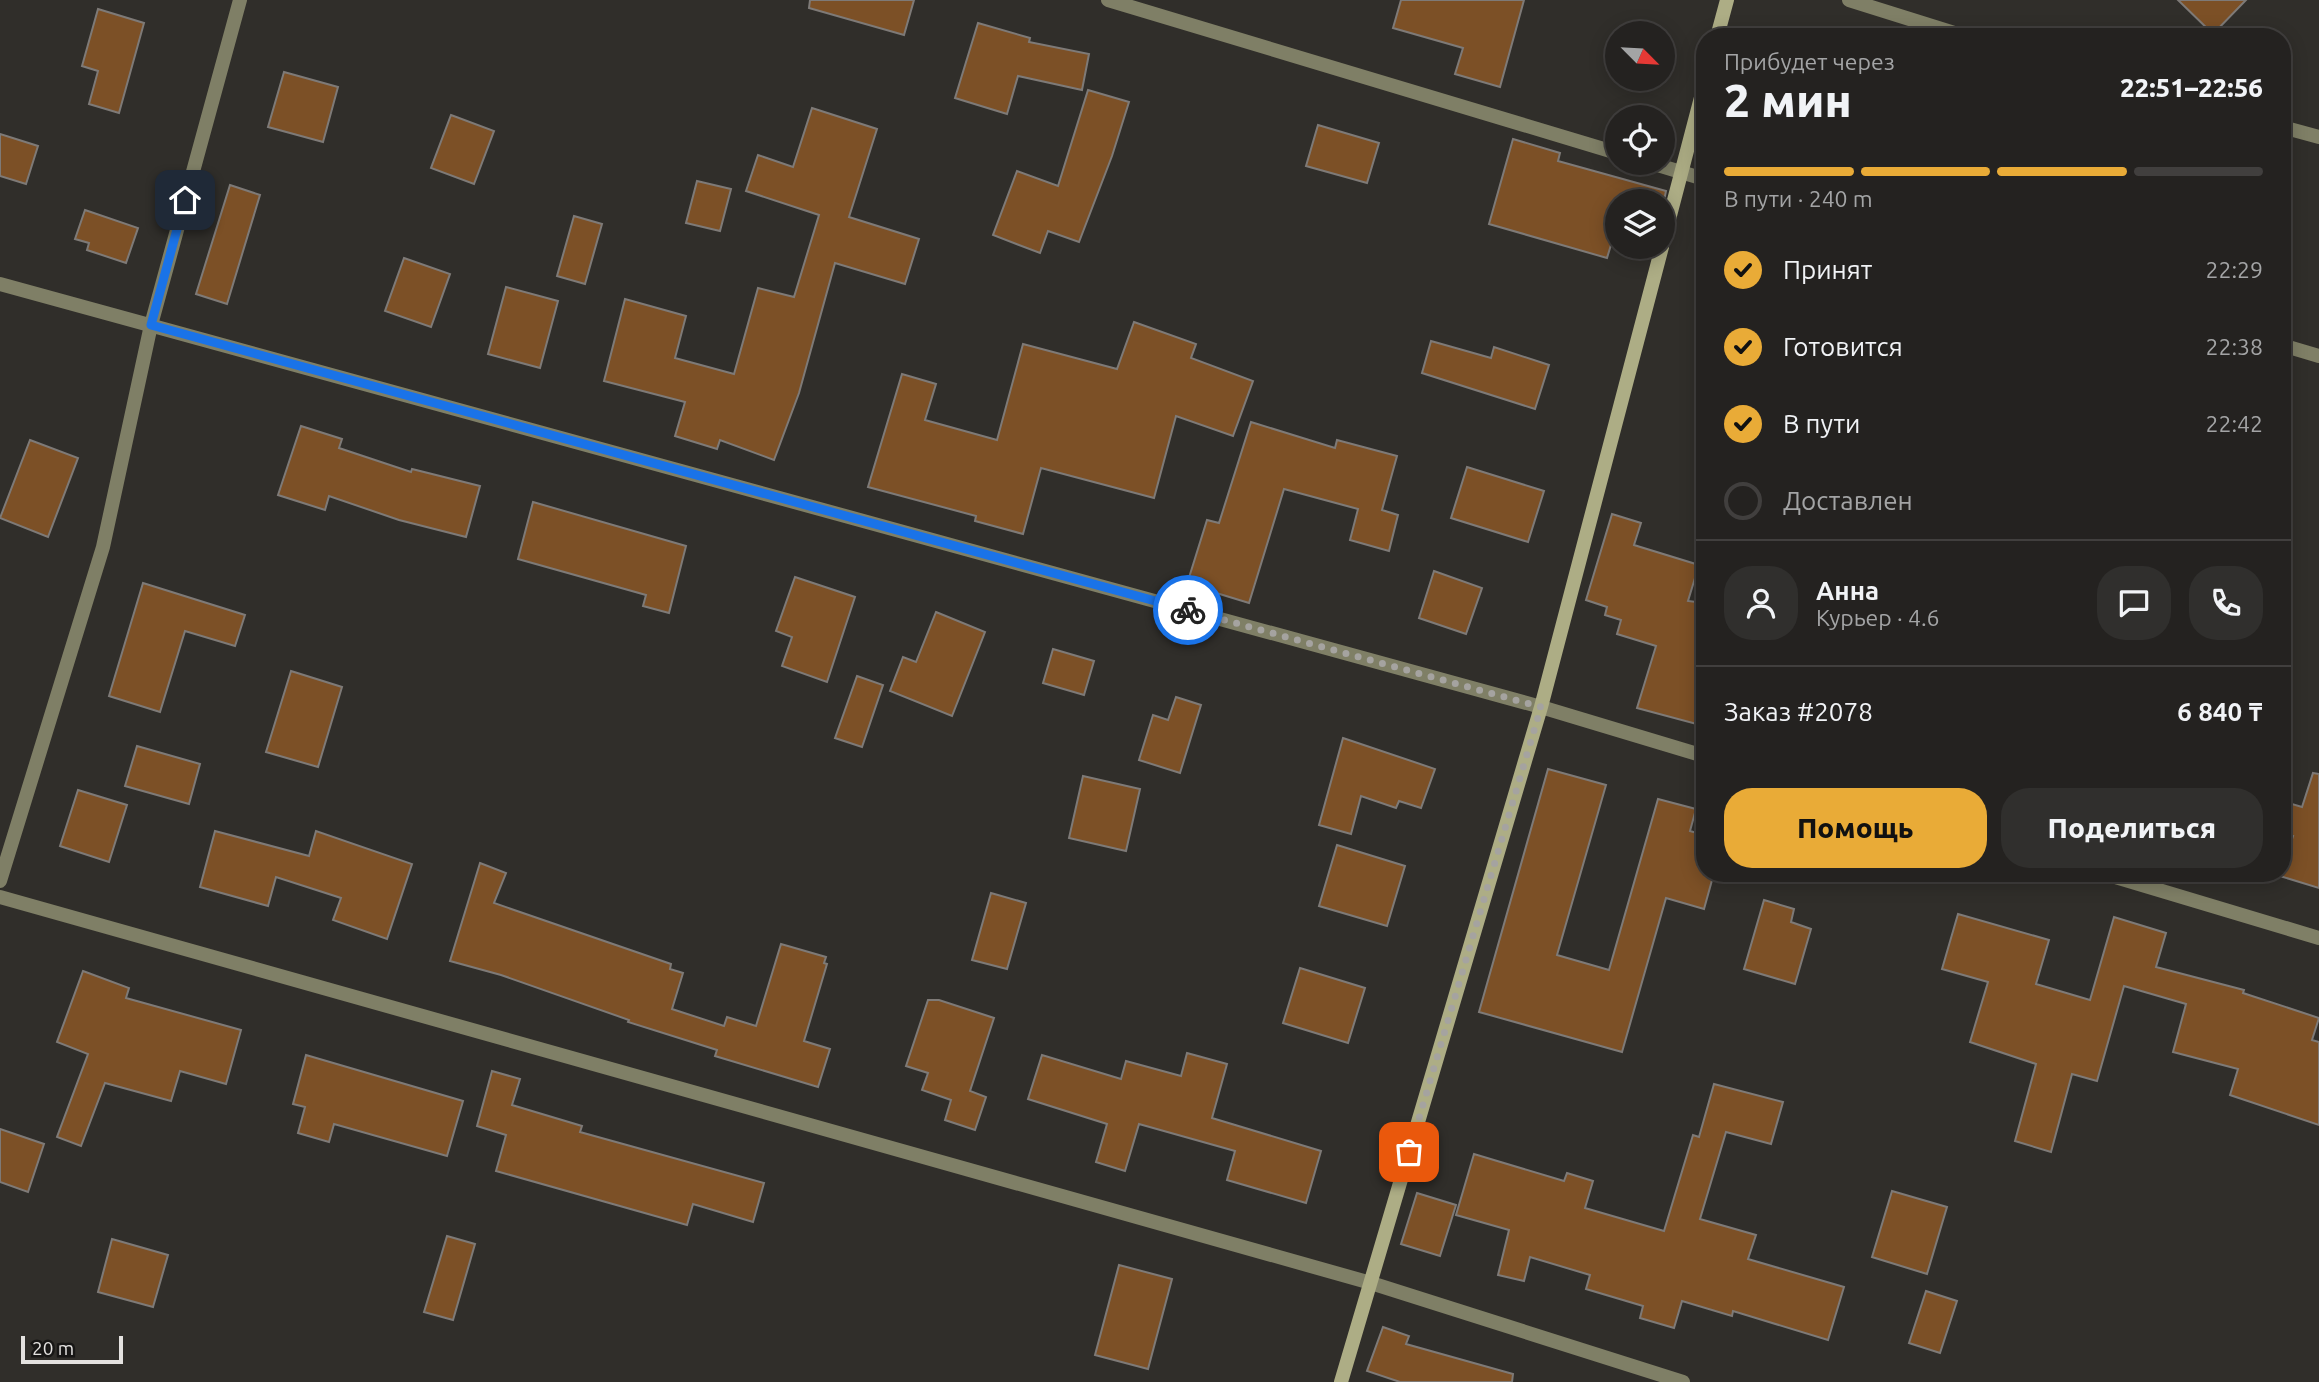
<!DOCTYPE html>
<html lang="ru">
<meta charset="utf-8">
<style>
:root{--surface:#242220;--page:#302f2d;--text:#f1f3f6;--muted:#a3a4a5;--line:#413f3e;--accent:#e9ab37}
body{margin:0;font-family:Ubuntu,sans-serif;background:var(--page);color:var(--text);height:100vh;display:flex;flex-direction:column;font-size:26px;white-space:nowrap}
*{box-sizing:border-box;margin:0}
p{font-size:23px;color:var(--muted)}
.icon{flex:none;width:38px;height:38px;fill:none;stroke:currentColor;stroke-width:2;stroke-linecap:round;stroke-linejoin:round}
.map{position:relative;flex:1;overflow:hidden}
.drawer{position:absolute;left:1696px;top:28px;width:595px;height:854px;display:flex;flex-direction:column;background:var(--surface);border-radius:28px;box-shadow:0 4px 18px #0003,0 0 0 2px var(--line)}
.drawer>*{flex:none}
.needle{width:46px;rotate:114deg}
.tools{position:absolute;left:1605px;top:21px;display:grid;gap:14px}
.tools a{display:grid;place-items:center;width:70px;height:70px;border-radius:50%;background:var(--surface);box-shadow:0 4px 18px #0003,0 0 0 2px var(--line);font-size:35px}
.scale{position:absolute;left:21px;bottom:18px;width:102px;box-sizing:border-box;padding-left:7px;border:4px solid #e4e2e0;border-top:0;font-size:19px;line-height:24px;white-space:nowrap;color:#e4e2e0;-webkit-text-stroke:5px #171615;paint-order:stroke}
.pin{position:absolute;display:grid;place-items:center;width:60px;height:60px;color:#fff;margin:-30px;border-radius:14px;box-shadow:0 4px 10px #0006}
.courier{position:absolute;display:grid;place-items:center;width:70px;height:70px;margin:-35px;border:5px solid #1a73e8;border-radius:50%;background:#fff;color:#222;box-shadow:0 2px 9px #0007}
.overview em{font-style:normal;font-weight:800}
.overview div{display:flex;flex-direction:column-reverse}
.overview{display:flex;align-items:center;justify-content:space-between;height:119px;padding:0 28px}
h1{font-size:46px;font-weight:800;line-height:52px}
.bar{display:grid;grid-template-columns:repeat(4,1fr);gap:10px 7px;align-content:center;height:84px;padding:0 28px}
.bar i{height:9px;border-radius:5px;background:var(--line)}
.bar .on{background:var(--accent)}
.bar p{grid-column:span 4}
.line{display:flex;align-items:center;gap:18px;padding:0 28px;border-top:2px solid var(--line)}
.line div{flex:1}
.round{display:grid;place-items:center;flex:none;width:74px;height:74px;border-radius:28px;background:var(--page)}
ol{padding:0 28px;list-style:none}
li{display:flex;align-items:center;gap:21px;height:77px}
li p{margin-inline-start:auto}
li .icon{padding:7px;border-radius:50%;background:var(--accent);color:#111;stroke-width:4}
li:last-child{color:var(--muted)}
li i{width:38px;height:38px;border:4px solid var(--line);border-radius:50%}
.cta{display:flex;gap:14px;margin-top:auto;padding:14px 28px}
.cta a{flex:1;height:80px;border-radius:28px;background:var(--accent);color:#111;font-size:28px;font-weight:800;line-height:80px;text-align:center}
.cta a+a{background:var(--page);color:var(--text)}
.map>svg:first-child{display:block}
</style>
<div class="map">
<svg width="2319" height="1382" viewBox="0 0 2319 1382">
<rect width="100%" height="100%" fill="#302e2a"/>
<g fill="#7c5026" stroke="#7e7a77" stroke-width="2">
<path d="M 810,0 L 914,0 L 904,35 L 809,8 Z"/>
<path d="M 1401,0 L 1524,0 L 1500,87 L 1455,74 L 1463,48 L 1393,28 Z"/>
<path d="M 2178,0 L 2246,0 L 2213,34 Z"/>
<path d="M 98,9 L 144,23 L 119,113 L 89,104 L 98,71 L 82,66 Z"/>
<path d="M 978,23 L 1030,38 L 1029,42 L 1089,54 L 1082,90 L 1018,76 L 1007,114 L 955,98 Z"/>
<path d="M 284,72 L 338,87 L 323,142 L 268,127 Z"/>
<path d="M 1088,90 L 1129,102 L 1112,156 L 1079,242 L 1048,231 L 1040,253 L 993,235 L 1017,171 L 1058,186 Z"/>
<path d="M 812,108 L 877,129 L 849,217 L 919,239 L 905,284 L 835,263 L 799,393 L 774,460 L 720,440 L 717,449 L 675,436 L 685,402 L 604,381 L 625,299 L 686,316 L 675,358 L 734,374 L 758,288 L 794,297 L 819,215 L 746,191 L 758,155 L 793,167 Z"/>
<path d="M 451,115 L 494,131 L 474,184 L 431,168 Z"/>
<path d="M 1318,125 L 1379,143 L 1367,183 L 1306,166 Z"/>
<path d="M 0,134 L 38,146 L 26,184 L 0,176 Z"/>
<path d="M 1513,139 L 1560,153 L 1558,161 L 1666,191 L 1664,201 L 1617,201 L 1617,225 L 1607,258 L 1489,224 Z"/>
<path d="M 697,181 L 731,189 L 720,231 L 686,223 Z"/>
<path d="M 230,185 L 260,195 L 227,304 L 196,294 Z"/>
<path d="M 85,210 L 138,228 L 126,263 L 87,250 L 89,243 L 75,239 Z"/>
<path d="M 574,216 L 602,224 L 585,284 L 557,276 Z"/>
<path d="M 404,258 L 450,274 L 431,327 L 385,311 Z"/>
<path d="M 506,287 L 558,301 L 540,368 L 488,354 Z"/>
<path d="M 1134,322 L 1196,344 L 1191,358 L 1253,381 L 1233,436 L 1176,416 L 1154,498 L 1041,468 L 1023,534 L 975,521 L 976,516 L 868,487 L 902,374 L 936,384 L 925,420 L 997,440 L 1023,344 L 1117,369 Z"/>
<path d="M 1431,341 L 1491,358 L 1494,347 L 1549,365 L 1535,409 L 1422,373 Z"/>
<path d="M 1251,422 L 1335,448 L 1337,440 L 1397,456 L 1382,510 L 1398,515 L 1389,551 L 1350,540 L 1358,509 L 1284,489 L 1249,603 L 1187,584 L 1207,520 L 1219,523 Z"/>
<path d="M 301,426 L 342,439 L 339,448 L 411,472 L 412,469 L 480,486 L 466,537 L 399,520 L 329,496 L 325,510 L 278,495 Z"/>
<path d="M 30,440 L 78,458 L 48,537 L 0,518 Z"/>
<path d="M 1467,467 L 1544,491 L 1528,542 L 1451,518 Z"/>
<path d="M 533,502 L 686,546 L 669,613 L 643,606 L 646,595 L 518,559 Z"/>
<path d="M 1612,514 L 1641,523 L 1634,545 L 1699,565 L 1688,601 L 1704,603 L 1704,726 L 1637,708 L 1656,646 L 1617,634 L 1621,620 L 1605,615 L 1607,607 L 1586,600 Z"/>
<path d="M 1434,571 L 1482,588 L 1466,634 L 1419,618 Z"/>
<path d="M 795,577 L 855,597 L 827,682 L 782,666 L 792,637 L 776,631 Z"/>
<path d="M 143,583 L 245,615 L 235,646 L 185,631 L 160,712 L 109,696 Z"/>
<path d="M 936,612 L 985,632 L 952,716 L 890,691 L 903,657 L 916,662 Z"/>
<path d="M 1053,649 L 1094,661 L 1084,695 L 1043,683 Z"/>
<path d="M 291,671 L 342,687 L 318,767 L 266,752 Z"/>
<path d="M 857,676 L 883,685 L 862,747 L 835,738 Z"/>
<path d="M 1176,697 L 1201,705 L 1180,773 L 1139,760 L 1153,715 L 1168,720 Z"/>
<path d="M 1343,738 L 1435,769 L 1421,808 L 1399,801 L 1396,808 L 1361,796 L 1351,834 L 1319,825 Z"/>
<path d="M 137,746 L 200,764 L 189,804 L 125,786 Z"/>
<path d="M 1548,769 L 1606,785 L 1557,955 L 1609,970 L 1658,799 L 1696,809 L 1690,831 L 1704,835 L 1704,873 L 1714,873 L 1704,909 L 1666,898 L 1622,1052 L 1479,1012 Z"/>
<path d="M 2313,773 L 2319,774 L 2319,888 L 2280,876 L 2293,836 L 2282,834 L 2282,801 L 2302,807 Z"/>
<path d="M 1083,776 L 1140,789 L 1126,851 L 1069,838 Z"/>
<path d="M 78,790 L 127,805 L 109,862 L 60,846 Z"/>
<path d="M 215,831 L 309,856 L 316,831 L 412,864 L 387,939 L 333,920 L 341,898 L 276,877 L 268,906 L 200,887 Z"/>
<path d="M 1337,845 L 1405,866 L 1387,926 L 1319,906 Z"/>
<path d="M 480,863 L 506,873 L 494,903 L 671,964 L 670,969 L 683,973 L 672,1009 L 724,1026 L 727,1017 L 756,1026 L 781,944 L 826,957 L 824,963 L 827,964 L 804,1041 L 830,1049 L 818,1087 L 715,1056 L 717,1050 L 628,1022 L 629,1020 L 501,975 L 450,961 Z"/>
<path d="M 991,893 L 1026,903 L 1007,969 L 972,960 Z"/>
<path d="M 1764,900 L 1794,909 L 1791,922 L 1811,929 L 1795,984 L 1744,969 Z"/>
<path d="M 1958,914 L 2049,940 L 2036,984 L 2090,1000 L 2114,917 L 2166,933 L 2156,967 L 2244,990 L 2243,993 L 2319,1018 L 2312,1040 L 2319,1042 L 2319,1125 L 2230,1095 L 2238,1069 L 2173,1052 L 2186,1004 L 2124,986 L 2097,1081 L 2072,1074 L 2051,1152 L 2015,1141 L 2036,1064 L 1970,1042 L 1988,982 L 1942,969 Z"/>
<path d="M 1300,968 L 1365,988 L 1348,1043 L 1283,1023 Z"/>
<path d="M 83,971 L 129,988 L 126,998 L 241,1030 L 226,1084 L 180,1071 L 171,1101 L 105,1083 L 81,1146 L 57,1137 L 88,1054 L 57,1042 Z"/>
<path d="M 928,1000 L 939,1000 L 994,1018 L 970,1091 L 986,1097 L 975,1130 L 945,1120 L 951,1100 L 922,1090 L 928,1073 L 906,1066 Z"/>
<path d="M 1187,1053 L 1227,1064 L 1212,1118 L 1321,1151 L 1306,1203 L 1227,1180 L 1235,1151 L 1139,1124 L 1125,1171 L 1096,1162 L 1107,1124 L 1028,1099 L 1042,1055 L 1121,1079 L 1126,1061 L 1181,1076 Z"/>
<path d="M 306,1055 L 463,1101 L 447,1156 L 334,1124 L 329,1142 L 298,1133 L 305,1107 L 293,1104 Z"/>
<path d="M 492,1071 L 520,1079 L 512,1105 L 582,1126 L 580,1132 L 764,1183 L 753,1222 L 693,1204 L 687,1225 L 496,1171 L 506,1135 L 477,1126 Z"/>
<path d="M 1714,1084 L 1783,1102 L 1771,1144 L 1726,1132 L 1700,1219 L 1756,1235 L 1748,1259 L 1844,1287 L 1828,1340 L 1733,1311 L 1732,1316 L 1682,1301 L 1674,1328 L 1640,1318 L 1643,1306 L 1586,1289 L 1590,1275 L 1530,1257 L 1524,1281 L 1498,1275 L 1509,1230 L 1456,1215 L 1474,1154 L 1564,1181 L 1567,1173 L 1593,1181 L 1585,1208 L 1664,1231 L 1693,1135 L 1699,1137 Z"/>
<path d="M 0,1129 L 44,1144 L 28,1192 L 0,1182 Z"/>
<path d="M 1892,1191 L 1947,1207 L 1927,1274 L 1872,1257 Z"/>
<path d="M 1417,1193 L 1456,1205 L 1440,1256 L 1401,1244 Z"/>
<path d="M 447,1236 L 475,1244 L 453,1320 L 424,1312 Z"/>
<path d="M 112,1239 L 168,1255 L 153,1307 L 98,1292 Z"/>
<path d="M 1119,1265 L 1172,1279 L 1148,1369 L 1095,1355 Z"/>
<path d="M 1926,1291 L 1957,1301 L 1940,1353 L 1909,1343 Z"/>
<path d="M 1383,1327 L 1409,1336 L 1406,1344 L 1513,1374 L 1512,1382 L 1400,1382 L 1367,1371 Z"/>
</g>
<g fill="none" stroke-linecap="round" stroke-linejoin="round">
<g stroke="#7f7f66" stroke-width="14">
<path d="M 1108,0 L 1617,153"/>
<path d="M 1849,0 L 1967,37"/>
<path d="M 2282,127 L 2319,137"/>
<path d="M 1651,163 L 1704,179"/>
<path d="M 0,284 L 1541,707 L 1704,756"/>
<path d="M 2282,345 L 2319,356"/>
<path d="M 2102,873 L 2319,938"/>
<path d="M 0,881 L 103,547 L 151,325 L 240,0"/>
<path d="M 0,897 L 1371,1283 L 1683,1382"/>
</g>
<g stroke="#adad85" stroke-width="14">
<path d="M 1717,37 L 1727,0"/>
<path d="M 1662,246 L 1704,86"/>
<path d="M 1341,1382 L 1541,707 L 1662,247"/>
</g>
</g>
<g fill="none" stroke-linecap="round" stroke-linejoin="round">
<path stroke="#a5a3a0" stroke-width="7" stroke-dasharray="0 12.6" d="M 1188,610 L 1541,707 L 1409,1152"/>
<path stroke="#1a73e8" stroke-width="9" d="M 185,200 L 151,325 L 1188,610"/>
</g>
</svg>
<div class="tools">
<a><svg class="needle" viewBox="-14 -14 28 28"><path d="M0-13l5 13h-10z" fill="#e53935"/><path d="M0 13l5-13h-10z" fill="#a3a4a5"/></svg></a>
<a><svg class="icon" aria-label="locate" viewBox="0 0 24 24"><circle cx="12" cy="12" r="6"/><path d="M12 2v4M12 18v4M2 12h4M18 12h4"/></svg></a>
<a><svg class="icon" aria-label="layers" viewBox="0 0 24 24"><path d="M12 4l9 5-9 5-9-5zM3 14l9 5 9-5"/></svg></a>
</div>
<div class="scale">20 m</div>
<div class="pin" style="left:1409px;top:1152px;background:#ea580c"><svg class="icon" aria-label="bag" viewBox="0 0 24 24"><path d="M5 8h14l-1 12H6zM9 8a3 3 0 0 1 6 0"/></svg></div>
<div class="pin" style="left:185px;top:200px;background:#1f2937"><svg class="icon" aria-label="home" viewBox="0 0 24 24"><path d="M3 11l9-7 9 7M6 9v11h12V9"/></svg></div>
<div class="courier" style="left:1188px;top:610px"><svg class="icon" aria-label="bike" viewBox="0 0 24 24"><circle cx="6" cy="16" r="4"/><circle cx="18" cy="16" r="4"/><path d="M6 16l4-8h5l3 8M10 8l3 8H6M13 5h3"/></svg></div>
<section class="drawer">
<div class="overview"><div><h1>2 мин</h1><p>Прибудет через</p></div><em>22:51–22:56</em></div>
<div class="bar"><i class="on"></i><i class="on"></i><i class="on"></i><i></i><p>В пути · 240 m</p></div>
<ol>
<li><svg class="icon" aria-label="check" viewBox="0 0 24 24"><path d="M5 12l5 5 9-10"/></svg>Принят<p>22:29</p></li>
<li><svg class="icon" aria-label="check" viewBox="0 0 24 24"><path d="M5 12l5 5 9-10"/></svg>Готовится<p>22:38</p></li>
<li><svg class="icon" aria-label="check" viewBox="0 0 24 24"><path d="M5 12l5 5 9-10"/></svg>В пути<p>22:42</p></li>
<li><i></i>Доставлен</li>
</ol>
<div class="line" style="height:126px"><a class="round"><svg class="icon" aria-label="person" viewBox="0 0 24 24"><circle cx="12" cy="8" r="4"/><path d="M4 21q1-7 8-7t8 7"/></svg></a><div><b>Анна</b><p>Курьер · 4.6</p></div><a class="round"><svg class="icon" aria-label="chat" viewBox="0 0 24 24"><path d="M4 5h16v11H9l-5 4z"/></svg></a><a class="round"><svg class="icon" aria-label="phone" viewBox="0 0 24 24"><path d="M5 4h4l2 5-3 2q2 4 5 5l2-3 5 2v4C11 20 4 13 5 4z"/></svg></a></div>
<div class="line" style="height:91px"><div>Заказ #2078</div><b>6 840 ₸</b></div>
<div class="cta"><a>Помощь</a><a>Поделиться</a></div>
</section>
</div>
